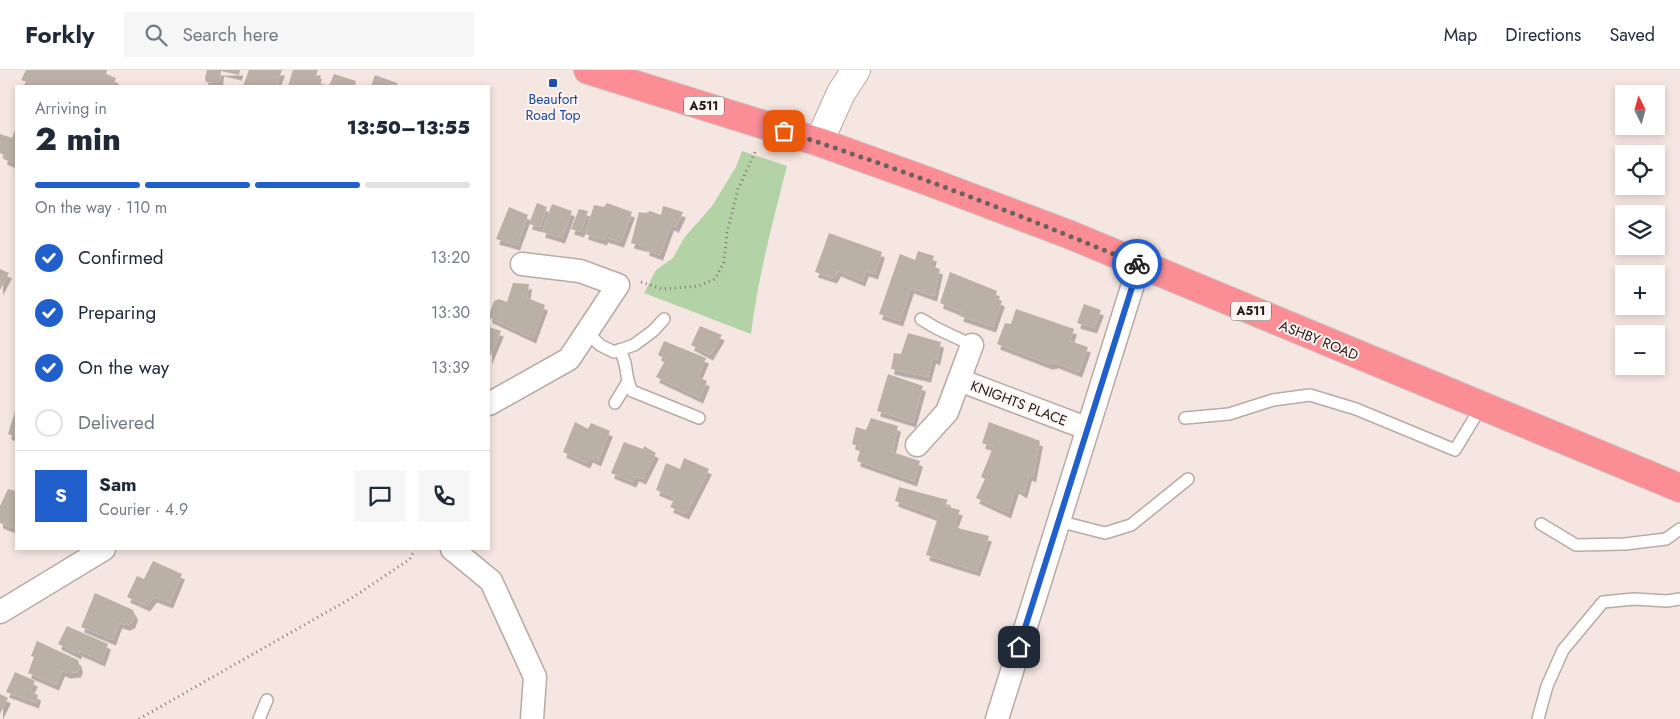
<!DOCTYPE html>
<meta charset="utf-8">
<style>
:root{--surface:#fff;--page:#f6f6f7;--text:#1f2937;--muted:#747a83;--line:#e0e1e3;--accent:#2160cc}
body{margin:0;font-family:Jost,sans-serif;background:var(--page);color:var(--text);height:100vh;display:flex;flex-direction:column;font-size:19px;white-space:nowrap}
*{box-sizing:border-box;margin:0}
p{font-size:16px;color:var(--muted)}
.icon{flex:none;width:28px;height:28px;fill:none;stroke:currentColor;stroke-width:2;stroke-linecap:round;stroke-linejoin:round}
.map{position:relative;flex:1;overflow:hidden}
.side{position:absolute;left:15px;top:15px;width:475px;height:465px;display:flex;flex-direction:column;background:var(--surface);border-radius:0px;box-shadow:0 2px 8px #0003}
.side>*{flex:none}
.needle{width:32px;rotate:354deg}
.controls{position:absolute;left:1615px;top:15px;display:grid;gap:10px}
.controls a{display:grid;place-items:center;width:50px;height:50px;border-radius:0px;background:var(--surface);box-shadow:0 2px 8px #0003;font-size:25px}
.pin{position:absolute;display:grid;place-items:center;width:42px;height:42px;color:#fff;margin:-21px;border-radius:10px;box-shadow:0 2px 8px #0006}
.courier{position:absolute;display:grid;place-items:center;width:50px;height:50px;margin:-25px;border:4px solid #2160cc;border-radius:50%;background:#fff;color:#222;box-shadow:0 1px 6px #0007}
.summary em{font-style:normal;font-weight:800}
.summary div{display:flex;flex-direction:column-reverse}
.summary{display:flex;align-items:center;justify-content:space-between;height:85px;padding:0 20px}
h1{font-size:32px;font-weight:800;line-height:38px}
.bar{display:grid;grid-template-columns:repeat(4,1fr);gap:8px 5px;align-content:center;height:60px;padding:0 20px}
.bar i{height:6px;border-radius:4px;background:var(--line)}
.bar .active{background:var(--accent)}
.bar p{grid-column:span 4}
.line{display:flex;align-items:center;gap:12px;padding:0 20px;border-top:1px solid var(--line)}
.line div{flex:1}
.round{display:grid;place-items:center;flex:none;width:52px;height:52px;border-radius:0px;background:var(--page)}
ol{padding:0 20px;list-style:none}
li{display:flex;align-items:center;gap:15px;height:55px}
li p{margin-inline-start:auto}
li .icon{padding:5px;border-radius:50%;background:var(--accent);color:#fff;stroke-width:4}
li:last-child{color:var(--muted)}
li i{width:28px;height:28px;border:2px solid var(--line);border-radius:50%}
header{display:flex;align-items:center;gap:30px;box-sizing:border-box;height:70px;padding:0 25px;background:var(--surface);border-bottom:1px solid var(--line)}
header strong{font-size:24px}
nav{display:flex;gap:28px;margin-inline-start:auto;font-size:18px}
.search{width:350px;height:45px;background:var(--page);display:flex;align-items:center;gap:12px;box-sizing:border-box;padding:0 18px;border-radius:0px;color:var(--muted);font-size:19px}
.map>svg:first-child{display:block}
</style>
<header>
<strong>Forkly</strong>
<div class="search"><svg class="icon" aria-label="search" viewBox="0 0 24 24"><circle cx="10" cy="10" r="6"/><path d="M15 15l6 6"/></svg>Search here</div>
<nav><a>Map</a><a>Directions</a><a>Saved</a></nav>
</header>
<div class="map">
<svg width="1680" height="649" viewBox="0 0 1680 649">
<defs>
<filter id="shadow"><feDropShadow dx="3" dy="5.5" stdDeviation="0" flood-color="#0004"/></filter>
</defs>
<rect width="100%" height="100%" fill="#f6e6e1"/>
<path fill="#b3d3a7" d="M 742,81 L 787,96 C 773,151 758,207 751,264 L 644,223 L 656,200 L 673,188 L 684,168 L 712,136 L 736,97 Z"/>
<g fill="#bbb0a6" filter="url(#shadow)">
<path d="M 26,0 L 107,0 L 106,4 L 116,8 L 113,16 L 38,16 L 21,10 Z"/>
<path d="M 207,0 L 240,0 L 239,5 L 221,1 L 220,10 L 217,13 L 206,12 L 205,8 Z"/>
<path d="M 249,0 L 282,0 L 276,16 L 243,16 Z"/>
<path d="M 293,0 L 318,0 L 315,8 L 322,9 L 320,16 L 288,16 Z"/>
<path d="M 334,4 L 356,11 L 355,16 L 329,16 Z"/>
<path d="M 375,5 L 397,13 L 397,16 L 371,16 Z"/>
<path d="M 16,57 L 16,94 L 4,89 L 5,85 L 0,83 L 0,64 L 12,68 Z"/>
<path d="M 537,133 L 547,137 L 540,157 L 529,154 Z"/>
<path d="M 607,133 L 632,142 L 621,172 L 605,167 L 604,170 L 585,164 L 594,135 L 604,137 Z"/>
<path d="M 552,134 L 572,141 L 562,168 L 542,162 Z"/>
<path d="M 663,136 L 683,142 L 676,157 L 671,155 L 660,185 L 646,180 L 647,177 L 631,173 L 639,142 L 646,143 L 650,141 L 661,145 Z"/>
<path d="M 509,137 L 528,145 L 517,175 L 496,169 Z"/>
<path d="M 579,139 L 588,141 L 581,162 L 571,159 Z"/>
<path d="M 829,163 L 882,182 L 875,204 L 866,201 L 862,211 L 838,201 L 834,208 L 815,202 Z"/>
<path d="M 918,181 L 934,186 L 931,196 L 940,199 L 934,226 L 911,218 L 900,251 L 879,244 L 900,184 L 915,190 Z"/>
<path d="M 0,199 L 9,203 L 0,220 Z"/>
<path d="M 950,202 L 997,221 L 995,228 L 1002,231 L 993,257 L 960,246 L 962,242 L 940,233 Z"/>
<path d="M 513,213 L 529,214 L 527,228 L 545,235 L 533,268 L 490,248 L 489,245 L 494,231 L 499,229 L 507,232 Z"/>
<path d="M 1084,234 L 1101,240 L 1094,258 L 1077,253 Z"/>
<path d="M 1016,239 L 1074,259 L 1070,271 L 1088,277 L 1079,302 L 1056,293 L 1049,294 L 997,274 L 1005,253 L 1011,254 Z"/>
<path d="M 700,256 L 722,265 L 710,285 L 691,275 Z"/>
<path d="M 489,257 L 501,261 L 489,289 Z"/>
<path d="M 908,263 L 941,272 L 937,290 L 933,288 L 928,307 L 891,299 L 894,283 L 901,284 Z"/>
<path d="M 664,271 L 706,288 L 698,307 L 707,311 L 700,328 L 656,307 L 666,289 L 658,285 Z"/>
<path d="M 888,304 L 923,316 L 913,352 L 877,341 Z"/>
<path d="M 16,338 L 16,367 L 8,364 Z"/>
<path d="M 871,348 L 898,356 L 892,382 L 920,391 L 914,411 L 857,391 L 861,377 L 852,374 L 856,357 L 866,360 Z"/>
<path d="M 575,352 L 588,359 L 591,353 L 610,361 L 598,391 L 590,387 L 587,393 L 563,382 Z"/>
<path d="M 989,352 L 1040,371 L 1033,407 L 1029,405 L 1024,423 L 1016,418 L 1008,443 L 976,428 L 985,409 L 981,407 L 993,377 L 982,373 Z"/>
<path d="M 624,372 L 643,379 L 644,376 L 656,383 L 643,409 L 636,406 L 633,412 L 611,403 Z"/>
<path d="M 684,388 L 709,399 L 686,444 L 670,437 L 675,428 L 656,420 L 666,393 L 680,399 Z"/>
<path d="M 899,417 L 948,430 L 945,436 L 960,440 L 955,453 L 958,458 L 989,466 L 977,501 L 926,485 L 938,447 L 895,431 Z"/>
<path d="M 8,419 L 16,421 L 16,459 L 0,453 L 0,436 Z"/>
<path d="M 153,491 L 182,504 L 170,533 L 154,527 L 147,536 L 127,527 L 137,506 L 144,509 Z"/>
<path d="M 95,523 L 133,540 L 135,545 L 132,553 L 127,555 L 119,553 L 113,570 L 81,557 Z"/>
<path d="M 67,556 L 108,574 L 102,591 L 79,581 L 78,584 L 58,574 Z"/>
<path d="M 37,571 L 78,590 L 80,597 L 78,602 L 68,603 L 62,601 L 56,615 L 28,603 L 34,587 L 31,586 Z"/>
<path d="M 15,602 L 35,611 L 30,621 L 38,625 L 36,633 L 6,622 Z"/>
<path d="M 0,624 L 8,628 L 0,644 Z"/>
</g>
<g fill="none" stroke-linecap="round" stroke-linejoin="round">
<defs>
<g id="lane">
<path d="M 921,249 L 936,258 L 972,275"/>
<path d="M 587,262 L 600,275 L 614,282 L 634,275 L 653,261 L 664,249"/>
<path d="M 619,280 C 629,293 624,307 632,321 L 699,348"/>
<path d="M 615,333 L 627,313"/>
<path d="M 1185,348 L 1229,344 L 1273,330 L 1310,325 L 1356,339 L 1455,380 L 1481,337"/>
<path d="M 1058,451 L 1105,463 L 1131,455 L 1188,409"/>
<path d="M 1541,454 L 1576,475 L 1625,474 L 1666,469 L 1680,459"/>
<path d="M 259,649 L 267,630"/>
<path d="M 1538,649 L 1547,616 L 1563,580 L 1603,532 L 1634,529 L 1667,531 L 1680,529"/>
</g>
<g id="street">
<path d="M 972,275 L 959,310 L 1086,358"/>
<path d="M 489,334 L 569,289 L 618,215 L 580,201 L 522,194"/>
<path d="M 917,375 L 947,342 L 959,310"/>
<path d="M 452,479 L 491,511 L 535,607 L 532,649"/>
<path d="M 0,542 L 104,479"/>
<path d="M 997,649 L 1139,195"/>
</g>
<path id="secondary" d="M 819,72 L 841,23 L 856,0"/>
<path id="highway" d="M 588,0 L 819,72 L 930,112 L 1068,164 L 1680,418"/>
</defs>
<use href="#lane" stroke="#b8aaa5" stroke-width="14"/>
<use href="#street" stroke="#b8aaa5" stroke-width="25"/>
<use href="#secondary" stroke="#b8aaa5" stroke-width="30"/>
<use href="#highway" stroke="#c9c8c7" stroke-width="30"/>
<g stroke="#817774" stroke-width="3" stroke-dasharray="1 4" stroke-linecap="butt">
<path d="M 641,212 L 662,219 L 699,216 L 715,209 L 724,192 L 727,163 L 738,119 L 756,80"/>
<path d="M 139,649 L 355,526 L 410,489 L 415,479"/>
</g>
<use href="#lane" stroke="#fff" stroke-width="11"/>
<use href="#street" stroke="#fff" stroke-width="22"/>
<use href="#secondary" stroke="#fff" stroke-width="28"/>
<use href="#highway" stroke="#fb8d95" stroke-width="28"/>
</g>
<g fill="none" stroke-linecap="round" stroke-linejoin="round">
<path stroke="#6a615e" stroke-width="5" stroke-dasharray="0 9" d="M 784,61 C 904,100 1021,145 1137,194"/>
<path stroke="#2160cc" stroke-width="6" d="M 1019,577 L 1139,195 L 1137,194"/>
</g>
<rect fill="#1a4fb4" stroke="#fef5f2" stroke-width="2" x="548" y="8" width="10" height="10" rx="2.5"/>
<g text-anchor="middle" stroke-width="4" stroke-linejoin="round" paint-order="stroke">
<g fill="#fef5f2" stroke="#615b59" stroke-width="1">
<rect x="684" y="26.5" width="40" height="19" rx="4"/>
<rect x="1231" y="231.5" width="40" height="19" rx="4"/>
</g>
<g font-size="12" font-weight="bold" fill="#1e1917">
<text x="704" y="40">A511</text>
<text x="1251" y="245">A511</text>
</g>
<g font-size="14" fill="#164399" stroke="#fef5f2">
<text x="553" y="34">Beaufort<tspan x="553" dy="16">Road Top</tspan></text>
</g>
<g font-size="14" fill="#1e1917" stroke="#fef5f2">
<text transform="translate(1319 270) rotate(22)" y="5">ASHBY ROAD</text>
<text transform="translate(1019 333) rotate(21)" y="5">KNIGHTS PLACE</text>
</g>
</g>
</svg>
<div class="controls">
<a><svg class="needle" viewBox="-14 -14 28 28"><path d="M0-13l5 13h-10z" fill="#e53935"/><path d="M0 13l5-13h-10z" fill="#747a83"/></svg></a>
<a><svg class="icon" aria-label="locate" viewBox="0 0 24 24"><circle cx="12" cy="12" r="6"/><path d="M12 2v4M12 18v4M2 12h4M18 12h4"/></svg></a>
<a><svg class="icon" aria-label="layers" viewBox="0 0 24 24"><path d="M12 4l9 5-9 5-9-5zM3 14l9 5 9-5"/></svg></a>
<a>+</a>
<a>−</a>
</div>
<div class="pin" style="left:784px;top:61px;background:#ea580c"><svg class="icon" aria-label="bag" viewBox="0 0 24 24"><path d="M5 8h14l-1 12H6zM9 8a3 3 0 0 1 6 0"/></svg></div>
<div class="pin" style="left:1019px;top:577px;background:#1f2937"><svg class="icon" aria-label="home" viewBox="0 0 24 24"><path d="M3 11l9-7 9 7M6 9v11h12V9"/></svg></div>
<div class="courier" style="left:1137px;top:194px"><svg class="icon" aria-label="bike" viewBox="0 0 24 24"><circle cx="6" cy="16" r="4"/><circle cx="18" cy="16" r="4"/><path d="M6 16l4-8h5l3 8M10 8l3 8H6M13 5h3"/></svg></div>
<section class="side">
<div class="summary"><div><h1>2 min</h1><p>Arriving in</p></div><em>13:50–13:55</em></div>
<div class="bar"><i class="active"></i><i class="active"></i><i class="active"></i><i></i><p>On the way · 110 m</p></div>
<ol>
<li><svg class="icon" aria-label="check" viewBox="0 0 24 24"><path d="M5 12l5 5 9-10"/></svg>Confirmed<p>13:20</p></li>
<li><svg class="icon" aria-label="check" viewBox="0 0 24 24"><path d="M5 12l5 5 9-10"/></svg>Preparing<p>13:30</p></li>
<li><svg class="icon" aria-label="check" viewBox="0 0 24 24"><path d="M5 12l5 5 9-10"/></svg>On the way<p>13:39</p></li>
<li><i></i>Delivered</li>
</ol>
<div class="line" style="height:90px"><b class="round" style="background:var(--accent);color:#fff">S</b><div><b>Sam</b><p>Courier · 4.9</p></div><a class="round"><svg class="icon" aria-label="chat" viewBox="0 0 24 24"><path d="M4 5h16v11H9l-5 4z"/></svg></a><a class="round"><svg class="icon" aria-label="phone" viewBox="0 0 24 24"><path d="M5 4h4l2 5-3 2q2 4 5 5l2-3 5 2v4C11 20 4 13 5 4z"/></svg></a></div>
</section>
</div>
